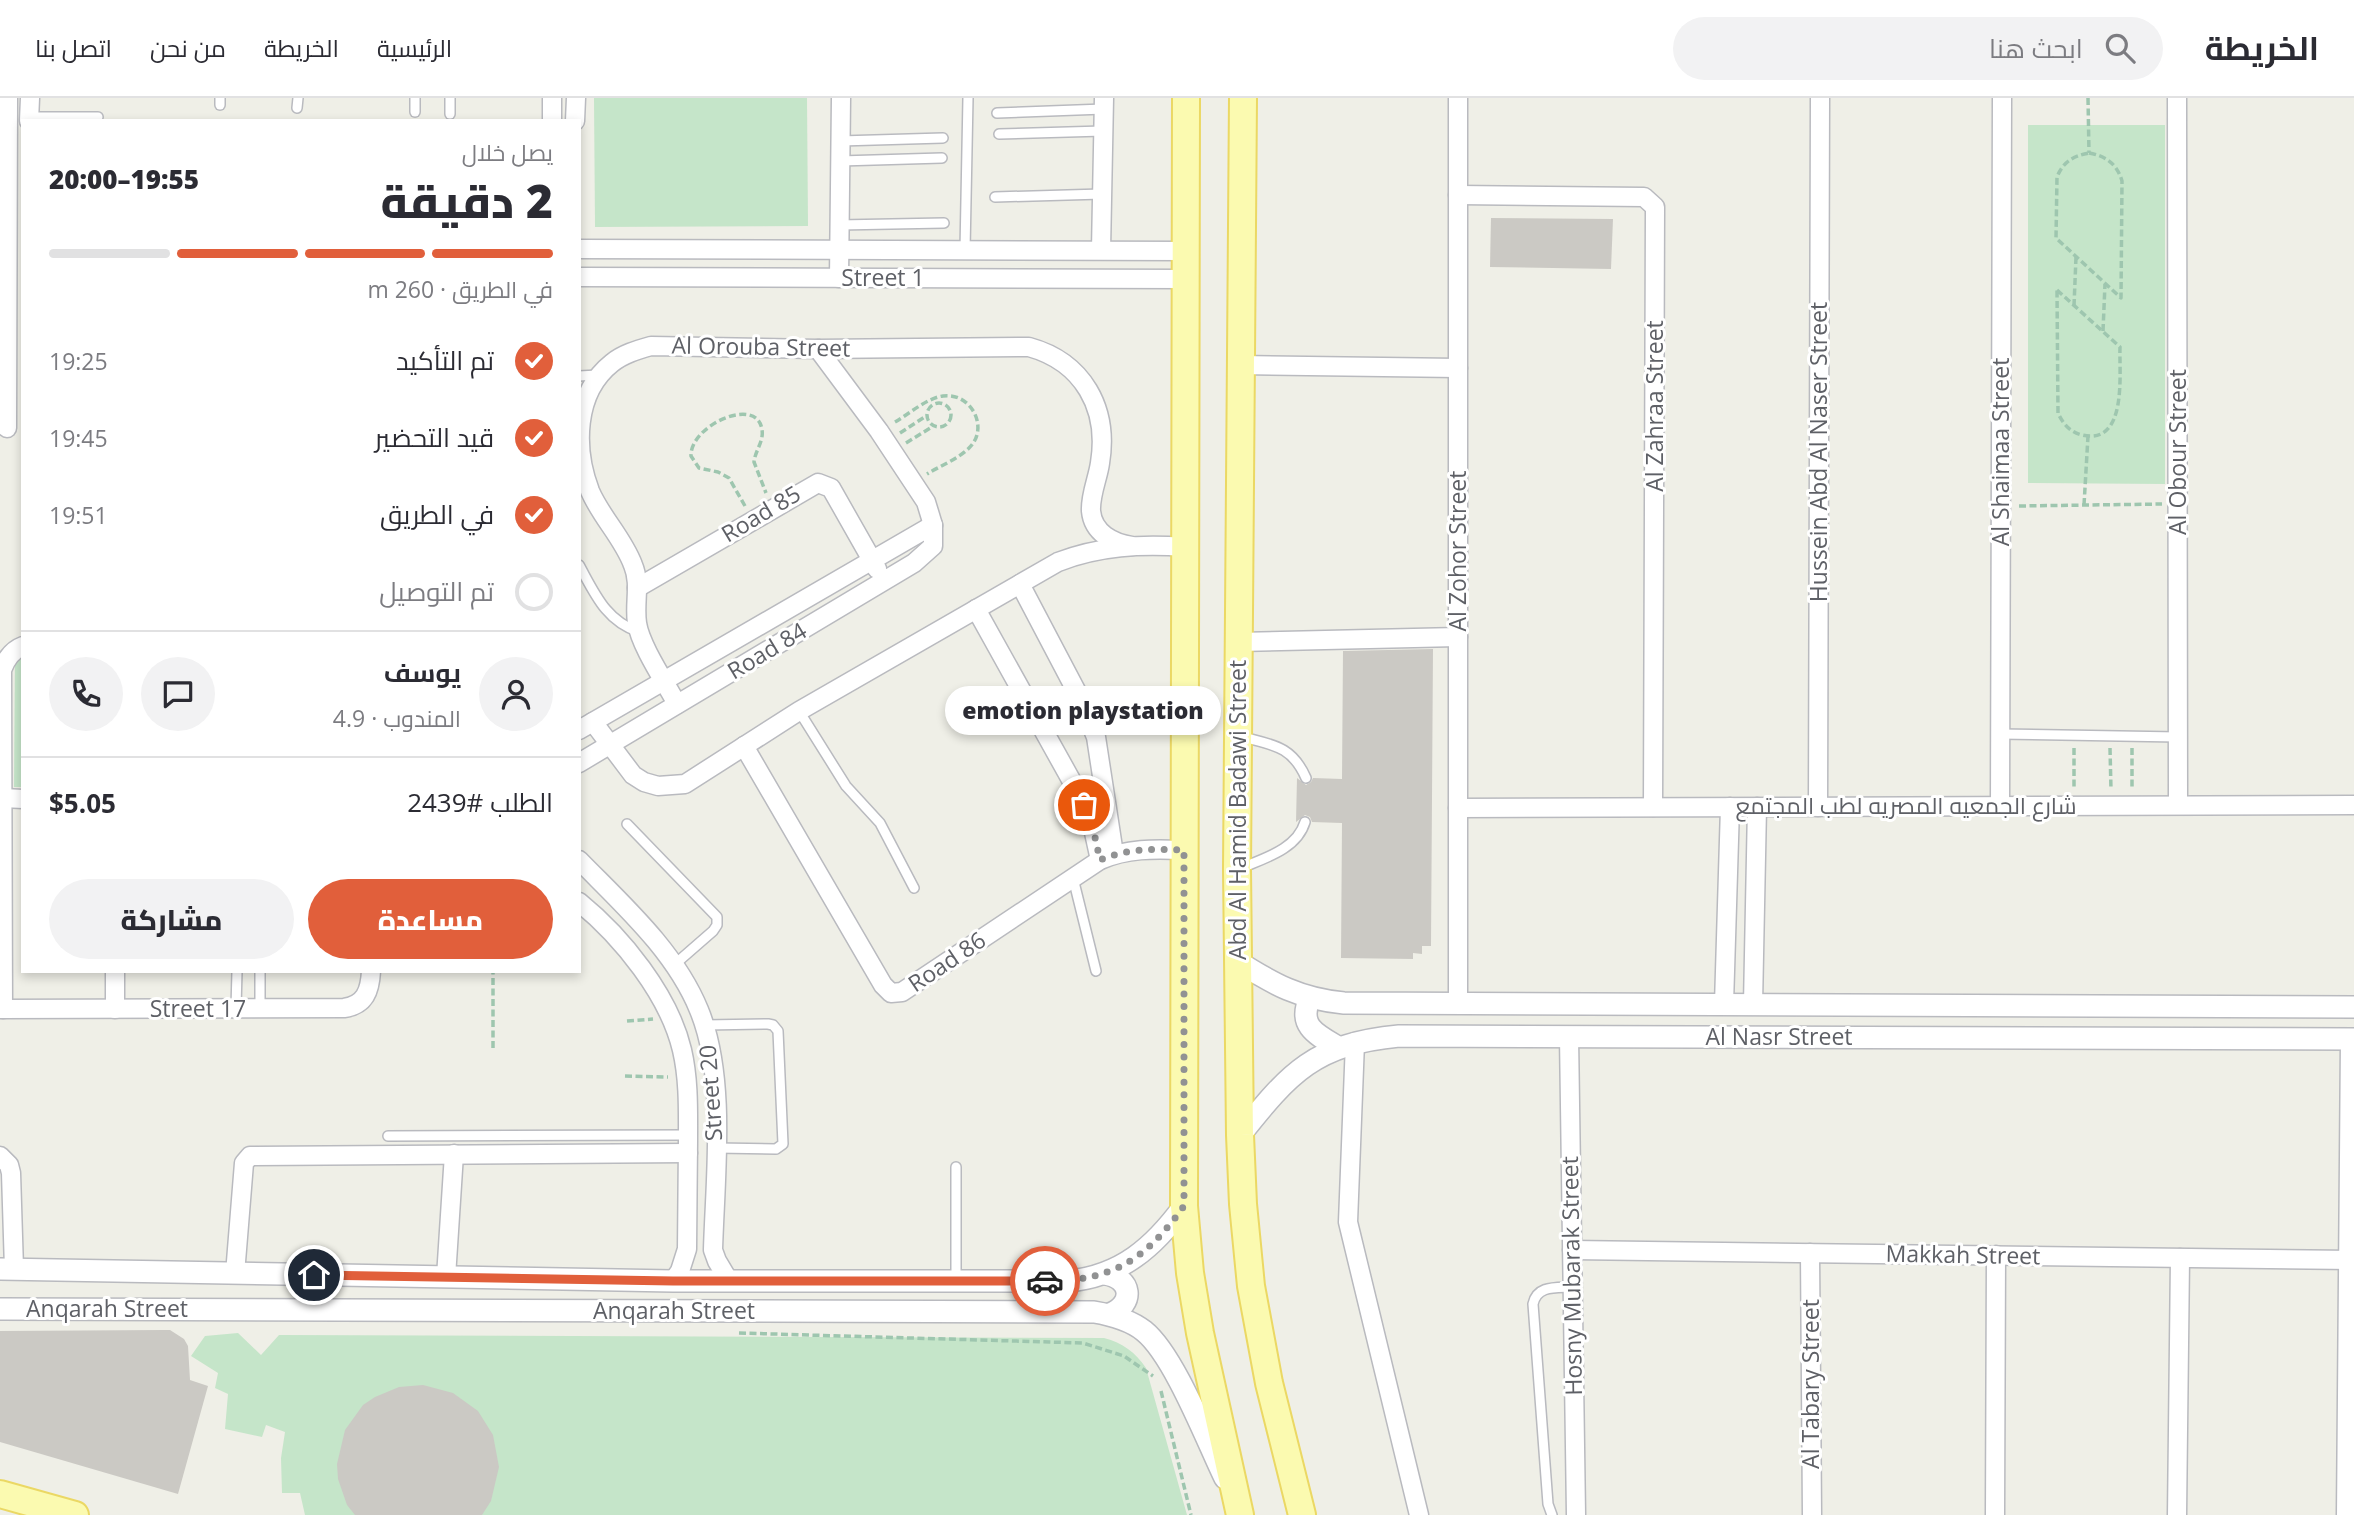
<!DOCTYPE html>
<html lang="ar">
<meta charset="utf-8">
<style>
:root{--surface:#fff;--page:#f2f2f3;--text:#2b2b33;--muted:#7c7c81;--line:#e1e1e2;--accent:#e15f3b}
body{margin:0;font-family:"Open Sans",Cairo,sans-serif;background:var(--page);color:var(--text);direction:rtl;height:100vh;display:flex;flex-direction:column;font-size:26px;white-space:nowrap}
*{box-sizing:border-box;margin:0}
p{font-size:23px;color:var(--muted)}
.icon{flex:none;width:38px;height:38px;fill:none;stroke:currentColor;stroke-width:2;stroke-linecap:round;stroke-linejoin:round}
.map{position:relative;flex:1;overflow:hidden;direction:ltr}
.details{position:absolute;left:21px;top:21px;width:560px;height:854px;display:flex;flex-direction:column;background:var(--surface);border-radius:0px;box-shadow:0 4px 10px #0003;direction:rtl}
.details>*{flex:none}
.pin{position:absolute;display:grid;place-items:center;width:60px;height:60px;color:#fff;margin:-30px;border:4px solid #fff;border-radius:50%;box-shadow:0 2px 7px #0007}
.courier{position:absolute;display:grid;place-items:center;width:70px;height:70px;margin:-35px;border:5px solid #e15f3b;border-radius:50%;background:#fff;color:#222;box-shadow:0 2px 9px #0007}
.bubble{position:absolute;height:49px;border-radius:24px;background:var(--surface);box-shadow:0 4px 10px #0003;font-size:23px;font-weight:800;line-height:49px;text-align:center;direction:rtl}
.overview em{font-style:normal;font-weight:800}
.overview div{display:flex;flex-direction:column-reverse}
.overview{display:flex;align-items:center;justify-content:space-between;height:119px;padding:0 28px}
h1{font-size:46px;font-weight:800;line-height:52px}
.bar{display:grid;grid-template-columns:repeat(4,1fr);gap:10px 7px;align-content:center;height:84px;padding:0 28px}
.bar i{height:9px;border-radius:5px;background:var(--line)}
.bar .current{background:var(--accent)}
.bar p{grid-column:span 4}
.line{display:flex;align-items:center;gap:18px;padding:0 28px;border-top:2px solid var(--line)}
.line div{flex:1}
.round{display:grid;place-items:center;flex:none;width:74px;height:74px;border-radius:37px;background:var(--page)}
ol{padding:0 28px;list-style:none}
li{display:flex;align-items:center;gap:21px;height:77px}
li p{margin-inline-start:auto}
li .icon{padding:7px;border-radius:50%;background:var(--accent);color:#fff;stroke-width:4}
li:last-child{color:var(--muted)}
li i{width:38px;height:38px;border:4px solid var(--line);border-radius:50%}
.button{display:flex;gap:14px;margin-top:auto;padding:14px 28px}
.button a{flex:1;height:80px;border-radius:42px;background:var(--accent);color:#fff;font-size:28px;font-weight:800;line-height:80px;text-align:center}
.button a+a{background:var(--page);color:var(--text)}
header{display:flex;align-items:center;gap:42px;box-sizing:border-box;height:98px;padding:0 35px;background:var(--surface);border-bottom:2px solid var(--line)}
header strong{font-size:33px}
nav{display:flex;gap:38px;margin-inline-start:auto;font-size:24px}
.search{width:490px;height:63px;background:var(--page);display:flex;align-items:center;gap:18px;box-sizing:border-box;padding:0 24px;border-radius:38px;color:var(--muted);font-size:26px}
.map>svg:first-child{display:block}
</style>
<header>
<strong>الخريطة</strong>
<div class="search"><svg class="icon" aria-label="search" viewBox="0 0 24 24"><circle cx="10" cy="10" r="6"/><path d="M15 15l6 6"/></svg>ابحث هنا</div>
<nav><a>الرئيسية</a><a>الخريطة</a><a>من نحن</a><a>اتصل بنا</a></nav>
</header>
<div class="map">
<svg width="2354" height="1417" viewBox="0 0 2354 1417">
<rect width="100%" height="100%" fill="#efefe7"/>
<g fill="#c5e5c9">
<path d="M 594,0 L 807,0 L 808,128 L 595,129 Z"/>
<path d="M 2028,27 L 2165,27 L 2165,386 L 2028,385 Z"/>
<path d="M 15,557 L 23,557 L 23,689 L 14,689 Z"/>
<path d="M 238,1235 L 261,1257 L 279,1237 L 1104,1240 C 1123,1245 1135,1254 1146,1270 L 1187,1417 L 305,1417 L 300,1395 L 282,1395 L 281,1360 L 285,1334 L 266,1327 L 262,1339 L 225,1331 L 228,1296 L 215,1290 L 218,1275 L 191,1258 L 205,1238 Z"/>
</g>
<g fill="#cbc9c4">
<path d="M 1491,120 L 1613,121 L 1611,171 L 1490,169 Z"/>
<path d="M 1433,551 L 1431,848 L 1422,848 L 1422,856 L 1413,855 L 1413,861 L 1341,860 L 1342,725 L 1312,724 L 1310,719 L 1305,717 L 1296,724 L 1297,680 L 1306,687 L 1311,684 L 1313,680 L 1342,681 L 1343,553 Z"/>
<path d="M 162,1232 L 170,1232 L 184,1241 L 188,1248 L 190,1282 L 208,1288 L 178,1396 L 0,1344 L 0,1233 Z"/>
<path d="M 423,1287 L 453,1295 L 478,1313 L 493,1337 L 499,1369 L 491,1403 L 482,1417 L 355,1417 L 347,1407 L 338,1381 L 337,1366 L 345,1332 L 363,1307 L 375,1299 L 399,1289 Z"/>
</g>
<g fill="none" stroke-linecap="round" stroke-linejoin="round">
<defs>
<g id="service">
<path d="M 415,0 L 415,14"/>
<path d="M 220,7 L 220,0"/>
<path d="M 297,10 L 298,0"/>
<path d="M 997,15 L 1104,11"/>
<path d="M 450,16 L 450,0"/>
<path d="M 29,19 L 98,19"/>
<path d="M 999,36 L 1103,33"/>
<path d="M 840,43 L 943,40"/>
<path d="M 840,63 L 942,60"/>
<path d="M 995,99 L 1102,96"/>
<path d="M 839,127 L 944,125"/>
<path d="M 965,152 L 968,0"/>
<path d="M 579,278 L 598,277"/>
<path d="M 579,467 C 595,496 606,523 639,534"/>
<path d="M 799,613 L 846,688 L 880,725 L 914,790"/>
<path d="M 2000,636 L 2178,639"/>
<path d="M 1243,639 C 1273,647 1292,648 1306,680"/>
<path d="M 627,726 L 717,819 L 717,827 L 713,833 L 674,867"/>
<path d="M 1241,770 C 1265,760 1297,751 1305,724"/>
<path d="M 1073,780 L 1096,873"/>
<path d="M 236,910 L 237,873"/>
<path d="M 260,911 L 260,873"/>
<path d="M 705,927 L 768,926 L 773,927 L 778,933 L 783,1046 L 776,1051 L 716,1050"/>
<path d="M 388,1038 L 688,1037"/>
<path d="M 956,1069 L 956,1183"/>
<path d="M 1552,1417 L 1548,1406 L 1533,1206 C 1537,1187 1556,1190 1572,1189"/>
</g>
<g id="minor">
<path d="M 552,0 L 552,23"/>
<path d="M 1458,0 L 1458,905"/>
<path d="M 2177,0 L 2178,707"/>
<path d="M 29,23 L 30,0"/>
<path d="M 575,23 L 576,0"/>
<path d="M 1458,97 L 1644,99 L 1655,109 L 1653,709"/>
<path d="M 579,151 L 1186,153"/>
<path d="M 1101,152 L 1104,0"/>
<path d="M 579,179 L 1186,181"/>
<path d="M 839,180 L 841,0"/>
<path d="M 1240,267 L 1458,270"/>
<path d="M 7,330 L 8,0"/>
<path d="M 1020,486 L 1081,602 L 1096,639 L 1114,756"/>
<path d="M 637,490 L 818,385 L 831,390 L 877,471"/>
<path d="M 976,511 L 1075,689 L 1093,730 L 1100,762"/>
<path d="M 1238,544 L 1458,539"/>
<path d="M 677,606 C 665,584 640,547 637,525 C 634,505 641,486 633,467 C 623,440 601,419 590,393 C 574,351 574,295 612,265 C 623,256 637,252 651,248 L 818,251 L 1029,249 C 1083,264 1109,310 1100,365 C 1098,380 1090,397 1091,413 C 1093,435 1113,445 1132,448"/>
<path d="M 593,624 L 633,677 L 644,684 L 658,688 L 685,686 L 799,613 L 1058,464 C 1099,448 1141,446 1185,449"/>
<path d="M 579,632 L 933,427"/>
<path d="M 744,648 L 883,887 L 891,895 L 902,894 L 1100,762 C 1128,750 1154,751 1184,752"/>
<path d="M 579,665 L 914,465 L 933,448 L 933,427 L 926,404 L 879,333 L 818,251"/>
<path d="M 3,700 L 23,701"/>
<path d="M 2000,708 L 2002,0"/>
<path d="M 1818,709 L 1820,0"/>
<path d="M 1458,710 L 2354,707"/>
<path d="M 579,762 C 623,807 675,853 699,912 C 727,980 715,1079 713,1152 L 717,1163 L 729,1183"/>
<path d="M 579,804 C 622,839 669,897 682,952 C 689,982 688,1013 688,1043 C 688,1079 687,1115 687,1151 L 680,1173 L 673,1183"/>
<path d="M 115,873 L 115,911"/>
<path d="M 1724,906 L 1730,709"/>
<path d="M 1753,906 L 1757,709"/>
<path d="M 0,911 L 344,910 C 365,907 370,893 371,873"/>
<path d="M 3,911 L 2,572 C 6,561 12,552 23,548"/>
<path d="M 1569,938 L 1576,1417"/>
<path d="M 1355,944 L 1348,1124 L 1419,1417"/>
<path d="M 0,1058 L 9,1067 L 11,1075 L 14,1171"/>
<path d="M 1572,1152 L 2354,1162"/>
<path d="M 1810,1155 L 1812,1417"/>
<path d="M 235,1176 L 244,1065 L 250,1058 L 688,1055"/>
<path d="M 446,1179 L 454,1056"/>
<path d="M 1995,1417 L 1996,1157"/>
<path d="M 2177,1417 L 2180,1160"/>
<path d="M 2346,1417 L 2350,941"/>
</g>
<g id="tertiary">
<path d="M 1237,863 C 1273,886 1300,901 1344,905 L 2354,909"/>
<path d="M 1310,900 C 1297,928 1317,937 1338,949"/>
<path d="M 1240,1037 C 1290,974 1315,946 1399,938 L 2354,941"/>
<path d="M 0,1171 L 673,1183 L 1069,1183 C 1121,1178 1154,1149 1184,1108"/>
<path d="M 1105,1176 C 1132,1180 1135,1206 1110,1216"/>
<path d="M 0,1211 L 1094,1214 C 1112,1217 1130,1222 1144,1233 C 1174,1257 1207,1343 1225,1380"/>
</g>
<g id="primary">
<path d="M 1186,0 L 1184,1108 L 1190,1175 L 1200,1235 L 1240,1417"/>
<path d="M 1243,0 L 1237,771 L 1240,1037 L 1243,1106 L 1251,1188 L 1269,1285 L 1302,1417"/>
<path d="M 0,1396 L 75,1417"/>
</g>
</defs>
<use href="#service" stroke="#b9babf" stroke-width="12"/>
<use href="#minor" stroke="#b9babf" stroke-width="21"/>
<use href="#tertiary" stroke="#b9babf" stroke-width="24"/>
<use href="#primary" stroke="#ebd864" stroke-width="30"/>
<g stroke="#9ec6af" stroke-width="3.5" stroke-dasharray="7 3.5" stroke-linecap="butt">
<path d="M 2088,0 L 2089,55"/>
<path d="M 2089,55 C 2106,58 2117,66 2122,83 L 2121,200 L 2056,140 L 2057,79 C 2063,64 2073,58 2089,55 Z"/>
<path d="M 2057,192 L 2120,249 C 2119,275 2128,348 2082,337 C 2070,334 2063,326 2058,315 Z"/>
<path d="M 2074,208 L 2076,159"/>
<path d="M 2103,233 L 2105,186"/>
<circle cx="939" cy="317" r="12"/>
<path d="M 895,324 C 909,316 927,300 943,298 C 971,294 990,330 969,350 C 958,361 940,368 927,376"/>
<path d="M 900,335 L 926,318"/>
<path d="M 906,345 L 932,329"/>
<path d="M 2084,407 L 2088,338"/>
<path d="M 745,408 L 729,380 L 718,374 L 699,370 L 691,358 C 690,327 758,297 762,332 C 764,343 755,353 754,364 L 766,395"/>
<path d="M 2019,408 L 2162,406"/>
<path d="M 2074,650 L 2074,692"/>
<path d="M 2110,650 L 2111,692"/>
<path d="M 2132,650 L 2132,692"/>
<path d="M 627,923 L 653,921"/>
<path d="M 493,950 L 493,873"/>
<path d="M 625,978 L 668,979"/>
<path d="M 739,1235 L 1083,1245 L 1124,1258 L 1153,1278"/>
<path d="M 1161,1293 L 1191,1417"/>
</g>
<use href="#service" stroke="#fff" stroke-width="9"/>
<use href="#minor" stroke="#fff" stroke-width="18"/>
<use href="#tertiary" stroke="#fff" stroke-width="21"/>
<use href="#primary" stroke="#fbfab0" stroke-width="26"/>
</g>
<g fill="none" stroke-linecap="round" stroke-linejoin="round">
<path stroke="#919293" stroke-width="7" stroke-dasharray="0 12.6" d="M 1045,1183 C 1113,1183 1145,1162 1184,1108 L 1184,752 C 1154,751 1128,750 1100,762 L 1093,730 L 1084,707"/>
<path stroke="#e15f3b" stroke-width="9" d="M 314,1177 L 673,1183 L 1045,1183"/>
</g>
<g text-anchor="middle" stroke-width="6" stroke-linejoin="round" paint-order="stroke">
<g font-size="23" fill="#5e6066" stroke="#fff">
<text x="883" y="188">Street 1</text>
<text transform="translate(761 249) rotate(1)" y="8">Al Orouba Street</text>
<text transform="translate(1655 308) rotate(-90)" y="8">Al Zahraa Street</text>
<text transform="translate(1819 354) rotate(-90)" y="8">Hussein Abd Al Naser Street</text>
<text transform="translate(2001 354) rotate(-90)" y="8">Al Shaimaa Street</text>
<text transform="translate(2178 354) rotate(-90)" y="8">Al Obour Street</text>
<text transform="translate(761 416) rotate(-31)" y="8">Road 85</text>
<text transform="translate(1458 453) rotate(-90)" y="8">Al Zohor Street</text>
<text transform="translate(767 553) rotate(-31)" y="8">Road 84</text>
<text x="1906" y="716">شارع الجمعيه المصريه لطب المجتمع</text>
<text transform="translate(1238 712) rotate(-90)" y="8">Abd Al Hamid Badawi Street</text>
<text transform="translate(947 864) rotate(-34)" y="8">Road 86</text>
<text x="198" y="919">Street 17</text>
<text x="1779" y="947">Al Nasr Street</text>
<text transform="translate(711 995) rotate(-94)" y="8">Street 20</text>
<text transform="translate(1963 1157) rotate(1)" y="8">Makkah Street</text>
<text transform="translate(1572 1178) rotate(-91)" y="8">Hosny Mubarak Street</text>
<text x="107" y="1219">Anqarah Street</text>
<text x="674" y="1221">Anqarah Street</text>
<text transform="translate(1811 1286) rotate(-90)" y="8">Al Tabary Street</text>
</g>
</g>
</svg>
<div class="pin" style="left:1084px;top:707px;background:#ea580c"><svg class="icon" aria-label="bag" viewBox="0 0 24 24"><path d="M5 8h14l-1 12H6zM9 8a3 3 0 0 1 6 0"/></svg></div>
<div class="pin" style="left:314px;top:1177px;background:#1f2937"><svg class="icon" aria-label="home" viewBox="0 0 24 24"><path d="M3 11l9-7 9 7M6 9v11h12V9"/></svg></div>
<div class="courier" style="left:1045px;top:1183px"><svg class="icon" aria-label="car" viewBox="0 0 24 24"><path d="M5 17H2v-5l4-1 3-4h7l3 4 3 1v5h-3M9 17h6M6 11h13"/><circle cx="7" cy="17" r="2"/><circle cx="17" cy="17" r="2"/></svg></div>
<div class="bubble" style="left:945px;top:588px;width:276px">emotion playstation</div>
<section class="details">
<div class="overview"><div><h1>2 دقيقة</h1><p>يصل خلال</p></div><em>19:55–20:00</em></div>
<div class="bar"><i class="current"></i><i class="current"></i><i class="current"></i><i></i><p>في الطريق · 260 m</p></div>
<ol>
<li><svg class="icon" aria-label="check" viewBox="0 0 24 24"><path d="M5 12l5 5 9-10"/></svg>تم التأكيد<p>19:25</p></li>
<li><svg class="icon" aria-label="check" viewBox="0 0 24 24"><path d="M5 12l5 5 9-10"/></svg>قيد التحضير<p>19:45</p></li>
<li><svg class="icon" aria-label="check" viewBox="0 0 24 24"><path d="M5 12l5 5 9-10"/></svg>في الطريق<p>19:51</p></li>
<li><i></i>تم التوصيل</li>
</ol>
<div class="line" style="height:126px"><a class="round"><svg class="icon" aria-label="person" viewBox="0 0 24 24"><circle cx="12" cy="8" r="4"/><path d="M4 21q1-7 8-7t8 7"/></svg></a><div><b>يوسف</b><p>المندوب · 4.9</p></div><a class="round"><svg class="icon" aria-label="chat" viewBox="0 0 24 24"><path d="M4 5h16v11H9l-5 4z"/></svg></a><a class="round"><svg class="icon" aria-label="phone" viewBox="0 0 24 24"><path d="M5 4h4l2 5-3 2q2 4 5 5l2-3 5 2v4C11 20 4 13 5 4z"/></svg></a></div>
<div class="line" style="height:91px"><div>الطلب #2439</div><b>$5.05</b></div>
<div class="button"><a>مساعدة</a><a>مشاركة</a></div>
</section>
</div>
